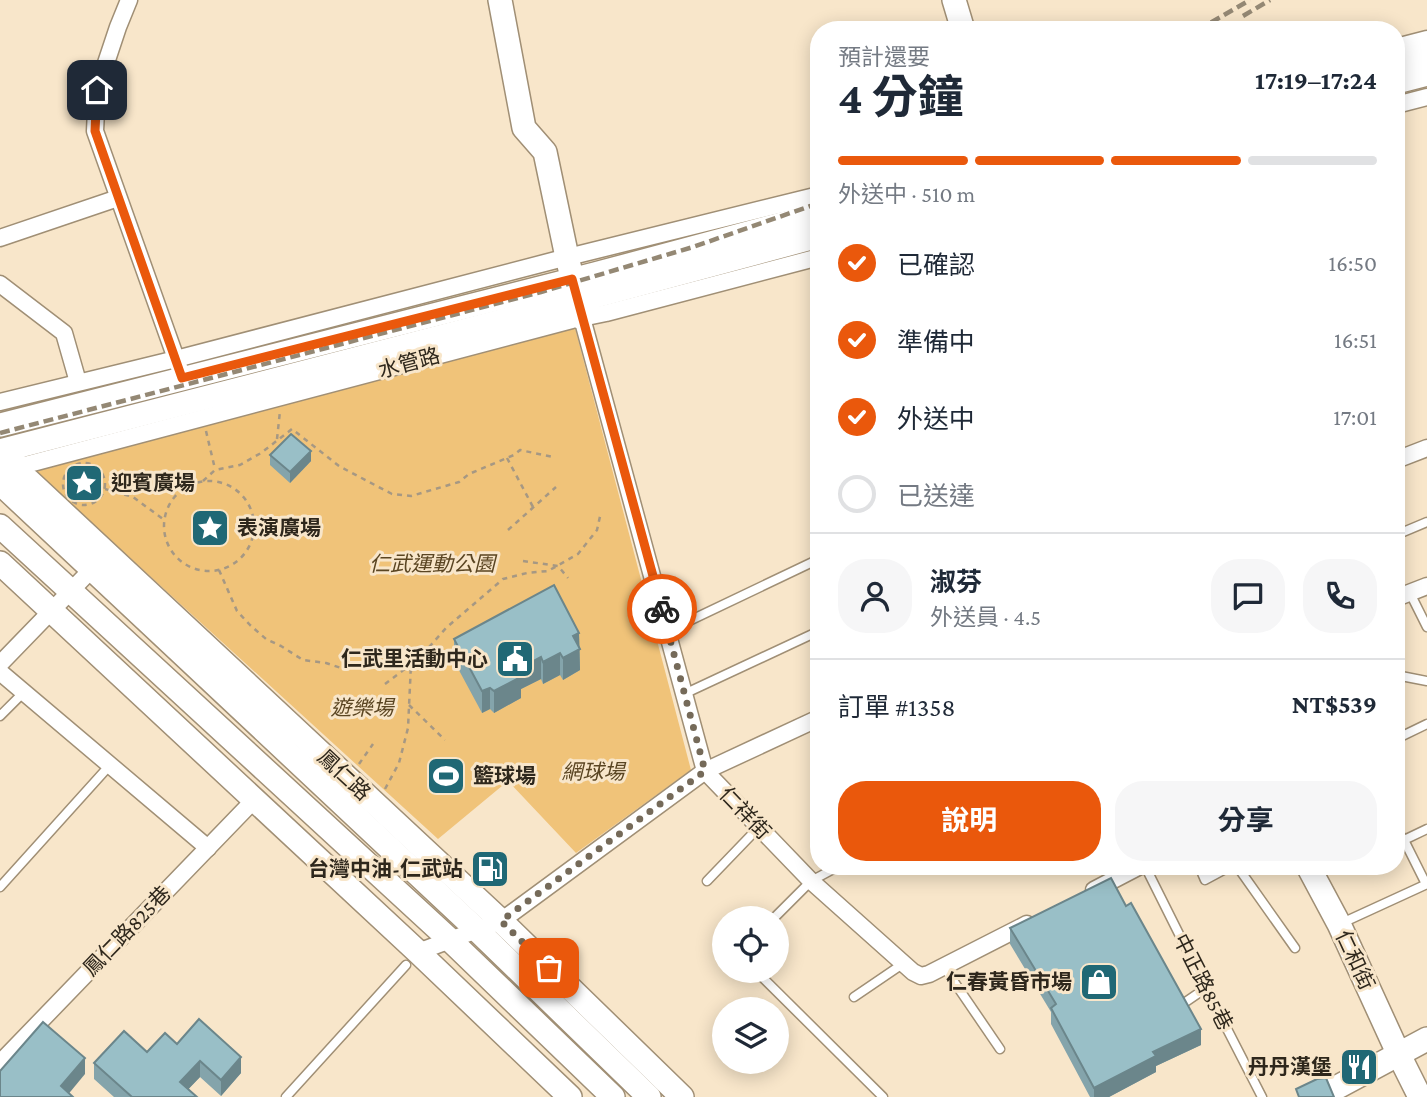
<!DOCTYPE html>
<html lang="zh-TW">
<meta charset="utf-8">
<style>
:root{--surface:#fff;--page:#f6f6f7;--text:#1f2937;--muted:#747a83;--line:#e0e1e3;--accent:#ea580c}
body{margin:0;font-family:"Crimson Pro","Noto Sans TC",serif;background:var(--page);color:var(--text);height:100vh;display:flex;flex-direction:column;font-size:26px;white-space:nowrap}
*{box-sizing:border-box;margin:0}
p{font-size:23px;color:var(--muted)}
.icon{flex:none;width:38px;height:38px;fill:none;stroke:currentColor;stroke-width:2;stroke-linecap:round;stroke-linejoin:round}
.map{position:relative;flex:1;overflow:hidden}
.drawer{position:absolute;left:810px;top:21px;width:595px;height:854px;display:flex;flex-direction:column;background:var(--surface);border-radius:28px;box-shadow:0 4px 18px #0003}
.drawer>*{flex:none}
.controls{position:absolute;left:712px;top:906px;display:grid;gap:14px}
.controls a{display:grid;place-items:center;width:77px;height:77px;border-radius:50%;background:var(--surface);box-shadow:0 4px 18px #0003;font-size:35px}
.pin{position:absolute;display:grid;place-items:center;width:60px;height:60px;color:#fff;margin:-30px;border-radius:14px;box-shadow:0 4px 10px #0006}
.courier{position:absolute;display:grid;place-items:center;width:70px;height:70px;margin:-35px;border:5px solid #ea580c;border-radius:50%;background:#fff;color:#222;box-shadow:0 2px 9px #0007}
.headline em{font-style:normal;font-weight:700}
.headline div{display:flex;flex-direction:column-reverse}
.headline{display:flex;align-items:center;justify-content:space-between;height:119px;padding:0 28px}
h1{font-size:46px;font-weight:700;line-height:52px}
.bar{display:grid;grid-template-columns:repeat(4,1fr);gap:10px 7px;align-content:center;height:84px;padding:0 28px}
.bar i{height:9px;border-radius:5px;background:var(--line)}
.bar .active{background:var(--accent)}
.bar p{grid-column:span 4}
.line{display:flex;align-items:center;gap:18px;padding:0 28px;border-top:2px solid var(--line)}
.line div{flex:1}
.round{display:grid;place-items:center;flex:none;width:74px;height:74px;border-radius:28px;background:var(--page)}
ol{padding:0 28px;list-style:none}
li{display:flex;align-items:center;gap:21px;height:77px}
li p{margin-inline-start:auto}
li .icon{padding:7px;border-radius:50%;background:var(--accent);color:#fff;stroke-width:4}
li:last-child{color:var(--muted)}
li i{width:38px;height:38px;border:4px solid var(--line);border-radius:50%}
.cta{display:flex;gap:14px;margin-top:auto;padding:14px 28px}
.cta a{flex:1;height:80px;border-radius:28px;background:var(--accent);color:#fff;font-size:28px;font-weight:700;line-height:80px;text-align:center}
.cta a+a{background:var(--page);color:var(--text)}
.map>svg:first-child{display:block}
</style>
<div class="map">
<svg width="1427" height="1097" viewBox="0 0 1427 1097">
<rect width="100%" height="100%" fill="#f8e6ca"/>
<path fill="#f0c379" d="M 574,324 L 691,770 L 576,853 L 508,781 L 438,839 L 26,463 Z"/>
<g fill="none" stroke-linecap="round" stroke-linejoin="round">
<defs>
<g id="lane">
<path d="M 1396,535 L 1427,522"/>
<path d="M 1410,593 L 1427,627"/>
<path d="M 668,631 L 819,559"/>
<path d="M 1396,675 L 1427,681"/>
<path d="M 684,694 L 819,631"/>
<path d="M 0,716 L 24,692"/>
<path d="M 1396,739 L 1427,724"/>
<path d="M 1396,837 L 1402,837 L 1404,840 L 1426,884"/>
<path d="M 1404,840 L 1427,829"/>
<path d="M 1145,866 L 1206,988 L 1262,1097"/>
<path d="M 1199,866 L 1205,880 L 1231,866"/>
<path d="M 1237,866 L 1295,948"/>
<path d="M 1316,874 L 1333,866"/>
<path d="M 707,881 L 759,827"/>
<path d="M 0,887 L 110,765"/>
<path d="M 773,919 L 811,881 L 839,866"/>
<path d="M 1342,923 L 1427,884"/>
<path d="M 944,967 L 1000,1049"/>
<path d="M 756,971 L 883,1097"/>
<path d="M 854,997 L 904,963"/>
<path d="M 1187,1001 L 1206,988"/>
<path d="M 286,1097 L 406,965"/>
</g>
<g id="street">
<path d="M 129,0 L 118,27 L 97,90 L 95,131 L 179,367"/>
<path d="M 1396,47 L 1427,39"/>
<path d="M 1396,105 L 1427,97"/>
<path d="M 0,238 L 118,198"/>
<path d="M 0,284 L 64,333 L 78,382"/>
<path d="M 582,318 L 705,771 L 811,881 L 913,972 L 921,976 L 929,974 L 1027,924"/>
<path d="M 0,402 L 176,359 L 556,260 L 819,195"/>
<path d="M 9,459 L 25,465 L 572,320 L 606,313 L 819,257"/>
<path d="M 1396,460 L 1427,448"/>
<path d="M 1396,598 L 1427,586"/>
<path d="M 0,664 L 92,569"/>
<path d="M 0,672 L 208,848"/>
<path d="M 1094,890 L 1140,866"/>
<path d="M 418,952 L 501,921 L 705,771 L 819,718"/>
<path d="M 0,1063 L 254,800"/>
</g>
<g id="secondary">
<path d="M 500,0 L 524,128 L 545,152 L 567,257 L 582,318"/>
<path d="M 954,0 L 963,30"/>
<path d="M 1396,64 L 1427,56"/>
<path d="M 1396,82 L 1427,74"/>
<path d="M 0,425 L 595,274 L 819,214"/>
<path d="M 0,451 L 551,308 L 819,236"/>
<path d="M 0,459 L 28,480 L 501,921 L 682,1097"/>
<path d="M 0,483 L 476,929 L 649,1097"/>
<path d="M 0,526 L 449,939 L 613,1097"/>
<path d="M 0,563 L 418,952 L 570,1097"/>
<path d="M 1308,866 L 1339,924 L 1399,1055 L 1420,1097"/>
<path d="M 1319,1097 L 1427,1039"/>
</g>
</defs>
<use href="#lane" stroke="#a08f75" stroke-width="11"/>
<use href="#street" stroke="#a08f75" stroke-width="19"/>
<use href="#secondary" stroke="#a08f75" stroke-width="26"/>
<g stroke="#a69883" stroke-width="2.5" stroke-dasharray="5 5" stroke-linecap="butt">
<path d="M 206,431 L 215,469"/>
<path d="M 277,439 L 280,411"/>
<path d="M 507,458 L 533,507"/>
<circle cx="84" cy="484" r="21"/>
<circle cx="209" cy="526" r="45"/>
<path d="M 203,481 L 215,470 L 240,465 L 261,453 L 292,429 L 339,466 L 352,473 L 392,494 L 411,496 L 459,482 L 469,474 L 514,455 L 520,450 L 553,457"/>
<path d="M 105,489 L 133,497 L 163,519"/>
<path d="M 508,530 L 556,487"/>
<path d="M 523,561 L 558,566 L 568,578"/>
<path d="M 219,570 L 237,611 L 250,625 L 266,639 L 281,646 L 303,660 L 326,663 L 341,668"/>
<path d="M 411,671 L 430,646 L 446,628 L 503,579 L 527,573 L 548,571 L 578,554 L 597,530 L 601,512"/>
<path d="M 385,684 L 410,665"/>
<path d="M 409,705 L 445,740"/>
<path d="M 359,764 L 373,744"/>
<path d="M 385,789 L 399,763 L 408,728 L 411,664"/>
</g>
<use href="#lane" stroke="#fff" stroke-width="8"/>
<use href="#street" stroke="#fff" stroke-width="16"/>
<use href="#secondary" stroke="#fff" stroke-width="23"/>
<g stroke="#948874" stroke-width="4.5" stroke-dasharray="10 5" stroke-linecap="butt">
<path d="M 1243,16 L 1270,0"/>
<path d="M 1198,30 L 1250,0"/>
<path d="M 0,433 L 541,292 L 693,247 L 819,203"/>
</g>
</g>
<g fill="#84a4ab">
<path d="M 270,455 L 311,461 L 290,483 L 270,465 Z"/>
<path d="M 579,633 L 580,670 L 563,680 L 560,675 L 543,684 L 541,679 L 521,689 L 521,698 L 494,713 L 490,709 L 482,713 L 454,661 L 454,639 Z"/>
<path d="M 1010,928 L 1201,1045 L 1156,1066 L 1156,1072 L 1109,1097 L 1090,1097 L 1051,1024 L 1051,1012 L 1010,944 Z"/>
<path d="M 177,1044 L 241,1073 L 221,1096 L 200,1077 L 188,1089 L 197,1097 L 114,1097 L 94,1079 L 94,1063 L 147,1052 Z"/>
</g>
<g fill="#6b868b">
<path d="M 311,451 L 311,461 L 290,483 L 290,472 Z"/>
<path d="M 579,633 L 580,670 L 563,680 L 563,658 L 573,636 Z"/>
<path d="M 560,653 L 560,675 L 543,684 L 543,662 Z"/>
<path d="M 541,657 L 541,679 L 521,689 L 521,698 L 494,713 L 494,691 L 517,670 Z"/>
<path d="M 490,688 L 490,709 L 482,713 L 482,691 Z"/>
<path d="M 1201,1029 L 1201,1045 L 1156,1066 L 1156,1072 L 1109,1097 L 1094,1097 L 1094,1088 L 1153,1052 Z"/>
<path d="M 241,1057 L 241,1073 L 221,1096 L 221,1080 Z"/>
<path d="M 85,1058 L 85,1074 L 66,1097 L 61,1086 Z"/>
<path d="M 200,1061 L 200,1077 L 181,1097 L 180,1082 Z"/>
</g>
<g fill="#99bfc7" stroke="#6b868b" stroke-width="2">
<path d="M 291,434 L 311,451 L 290,472 L 270,455 Z"/>
<path d="M 554,585 L 579,633 L 573,636 L 580,649 L 563,658 L 560,653 L 543,662 L 541,657 L 517,670 L 521,677 L 494,691 L 490,688 L 482,691 L 454,639 Z"/>
<path d="M 1111,878 L 1126,906 L 1131,903 L 1201,1029 L 1153,1052 L 1156,1056 L 1094,1088 L 1051,1008 L 1056,1004 L 1010,928 Z"/>
<path d="M 199,1019 L 241,1057 L 221,1080 L 200,1061 L 180,1082 L 197,1097 L 132,1097 L 94,1063 L 124,1031 L 147,1052 L 165,1033 L 177,1044 Z"/>
<path d="M 43,1022 L 85,1058 L 61,1086 L 73,1097 L 0,1097 L 0,1071 Z"/>
<path d="M 1326,1078 L 1334,1097 L 1299,1097 L 1296,1089 L 1317,1079 Z"/>
</g>
<g fill="none" stroke-linecap="round" stroke-linejoin="round">
<path stroke="#756a59" stroke-width="7" stroke-dasharray="0 12.6" d="M 549,968 L 501,921 L 705,771 L 662,609"/>
<path stroke="#ea580c" stroke-width="9" d="M 97,90 L 95,131 L 182,378 L 572,279 L 662,609"/>
</g>
<defs>
<symbol id="sight-square" viewBox="-11 -11 22 22"><rect x="-9" y="-9" width="18" height="18" rx="4" fill="#206875" stroke="#f8e6ca"/><path d="M0-6L1.8-2.2L6-1.7L2.9 1.2L3.7 5.4L0 3.3L-3.7 5.4L-2.9 1.2L-6-1.7L-1.8-2.2Z" fill="#fff"/></symbol>
<symbol id="civic-square" viewBox="-11 -11 22 22"><rect x="-9" y="-9" width="18" height="18" rx="4" fill="#206875" stroke="#f8e6ca"/><path d="M-.6-6.5H3V-4.5H.6V-3L4-1V1h2V6H-6V1h2V-1L-.6-3ZM-1.2 2.5V6h2.4V2.5Z" fill="#fff"/></symbol>
<symbol id="stadium-square" viewBox="-11 -11 22 22"><rect x="-9" y="-9" width="18" height="18" rx="4" fill="#206875" stroke="#f8e6ca"/><path d="M0-5a6.5 5 0 1 0 0 10a6.5 5 0 1 0 0-10ZM-3.5-1.8h7v3.6h-7Z" fill="#fff"/></symbol>
<symbol id="fuel-square" viewBox="-11 -11 22 22"><rect x="-9" y="-9" width="18" height="18" rx="4" fill="#206875" stroke="#f8e6ca"/><path d="M-5.5-6h7V0h2V4h1.3V-2.5L3-4.5l.8-.8L6-3V5H2.5V1h-1V6h-7ZM-4.2-4.7v3.2H.2V-4.7Z" fill="#fff"/></symbol>
<symbol id="shop-square" viewBox="-11 -11 22 22"><rect x="-9" y="-9" width="18" height="18" rx="4" fill="#206875" stroke="#f8e6ca"/><path d="M-5-2.5h2.3a2.7 3.5 0 0 1 5.4 0H5L5.5 6h-11ZM-1.5-2.5h3a1.5 2.3 0 0 0-3 0Z" fill="#fff"/></symbol>
<symbol id="restaurant-square" viewBox="-11 -11 22 22"><rect x="-9" y="-9" width="18" height="18" rx="4" fill="#206875" stroke="#f8e6ca"/><path d="M-5-6h1v4h1v-4h1v4h1v-4h1v5L-1.5 .5V6h-2V.5L-5-1ZM5-6V6H3V1.5H1.5Q1.5-4 5-6Z" fill="#fff"/></symbol>
</defs>
<g fill-rule="evenodd">
<use href="#sight-square" x="62" y="461" width="44" height="44"/>
<use href="#sight-square" x="188" y="506" width="44" height="44"/>
<use href="#civic-square" x="493" y="637" width="44" height="44"/>
<use href="#stadium-square" x="424" y="754" width="44" height="44"/>
<use href="#fuel-square" x="468" y="847" width="44" height="44"/>
<use href="#shop-square" x="1077" y="960" width="44" height="44"/>
<use href="#restaurant-square" x="1337" y="1045" width="44" height="44"/>
</g>
<g text-anchor="middle" stroke-width="6" stroke-linejoin="round" paint-order="stroke">
<g font-size="21" fill="#2e271c" stroke="#f8e6ca">
<text transform="translate(409 363) rotate(-15)" y="7">水管路</text>
<text transform="translate(344 775) rotate(43)" y="7">鳳仁路</text>
<text transform="translate(745 813) rotate(46)" y="7">仁祥街</text>
<text transform="translate(127 931) rotate(-46)" y="7">鳳仁路825巷</text>
<text transform="translate(1355 960) rotate(65)" y="7">仁和街</text>
<text transform="translate(1203 982) rotate(63)" y="7">中正路85巷</text>
</g>
<g font-size="21" font-weight="bold" fill="#2e271c" stroke="#f8e6ca" text-anchor="end">
<text x="111" y="490" text-anchor="start">迎賓廣場</text>
<text x="237" y="535" text-anchor="start">表演廣場</text>
<text x="488" y="666">仁武里活動中心</text>
<text x="473" y="783" text-anchor="start">籃球場</text>
<text x="463" y="876">台灣中油-仁武站</text>
<text x="1072" y="989">仁春黃昏市場</text>
<text x="1332" y="1074">丹丹漢堡</text>
</g>
<g font-size="21" font-style="italic" fill="#5a4522" stroke="#f8e6ca">
<text x="432" y="571">仁武運動公園</text>
<text x="362" y="715">遊樂場</text>
<text x="593" y="779">網球場</text>
</g>
</g>
</svg>
<div class="controls">
<a><svg class="icon" aria-label="locate" viewBox="0 0 24 24"><circle cx="12" cy="12" r="6"/><path d="M12 2v4M12 18v4M2 12h4M18 12h4"/></svg></a>
<a><svg class="icon" aria-label="layers" viewBox="0 0 24 24"><path d="M12 4l9 5-9 5-9-5zM3 14l9 5 9-5"/></svg></a>
</div>
<div class="pin" style="left:549px;top:968px;background:#ea580c"><svg class="icon" aria-label="bag" viewBox="0 0 24 24"><path d="M5 8h14l-1 12H6zM9 8a3 3 0 0 1 6 0"/></svg></div>
<div class="pin" style="left:97px;top:90px;background:#1f2937"><svg class="icon" aria-label="home" viewBox="0 0 24 24"><path d="M3 11l9-7 9 7M6 9v11h12V9"/></svg></div>
<div class="courier" style="left:662px;top:609px"><svg class="icon" aria-label="bike" viewBox="0 0 24 24"><circle cx="6" cy="16" r="4"/><circle cx="18" cy="16" r="4"/><path d="M6 16l4-8h5l3 8M10 8l3 8H6M13 5h3"/></svg></div>
<section class="drawer">
<div class="headline"><div><h1>4 分鐘</h1><p>預計還要</p></div><em>17:19–17:24</em></div>
<div class="bar"><i class="active"></i><i class="active"></i><i class="active"></i><i></i><p>外送中 · 510 m</p></div>
<ol>
<li><svg class="icon" aria-label="check" viewBox="0 0 24 24"><path d="M5 12l5 5 9-10"/></svg>已確認<p>16:50</p></li>
<li><svg class="icon" aria-label="check" viewBox="0 0 24 24"><path d="M5 12l5 5 9-10"/></svg>準備中<p>16:51</p></li>
<li><svg class="icon" aria-label="check" viewBox="0 0 24 24"><path d="M5 12l5 5 9-10"/></svg>外送中<p>17:01</p></li>
<li><i></i>已送達</li>
</ol>
<div class="line" style="height:126px"><a class="round"><svg class="icon" aria-label="person" viewBox="0 0 24 24"><circle cx="12" cy="8" r="4"/><path d="M4 21q1-7 8-7t8 7"/></svg></a><div><b>淑芬</b><p>外送員 · 4.5</p></div><a class="round"><svg class="icon" aria-label="chat" viewBox="0 0 24 24"><path d="M4 5h16v11H9l-5 4z"/></svg></a><a class="round"><svg class="icon" aria-label="phone" viewBox="0 0 24 24"><path d="M5 4h4l2 5-3 2q2 4 5 5l2-3 5 2v4C11 20 4 13 5 4z"/></svg></a></div>
<div class="line" style="height:91px"><div>訂單 #1358</div><b>NT$539</b></div>
<div class="cta"><a>說明</a><a>分享</a></div>
</section>
</div>
